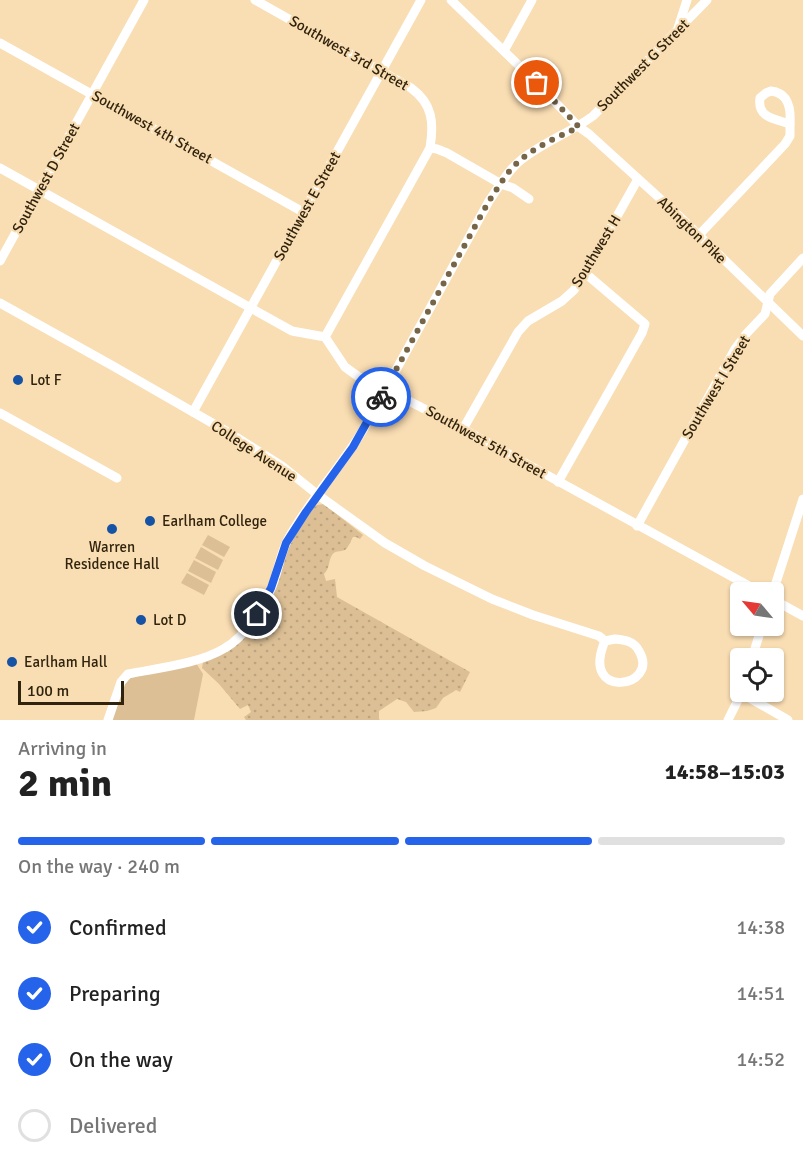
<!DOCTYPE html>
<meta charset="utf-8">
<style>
:root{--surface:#fff;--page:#f2f2f2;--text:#222;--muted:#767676;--line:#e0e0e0;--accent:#2563eb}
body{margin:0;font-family:Signika,sans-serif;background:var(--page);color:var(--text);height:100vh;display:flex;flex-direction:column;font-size:22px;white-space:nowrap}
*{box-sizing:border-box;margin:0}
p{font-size:20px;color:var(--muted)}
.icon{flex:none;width:33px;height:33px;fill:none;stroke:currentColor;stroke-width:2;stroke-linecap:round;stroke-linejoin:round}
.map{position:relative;height:720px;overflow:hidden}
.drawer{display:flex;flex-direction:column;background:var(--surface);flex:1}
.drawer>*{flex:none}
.needle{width:39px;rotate:299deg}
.controls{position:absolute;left:730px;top:582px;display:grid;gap:12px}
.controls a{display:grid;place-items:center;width:54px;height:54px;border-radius:6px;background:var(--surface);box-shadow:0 2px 4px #0004;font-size:30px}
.scale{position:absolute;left:18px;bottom:15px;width:106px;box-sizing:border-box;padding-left:6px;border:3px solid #31240e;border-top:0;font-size:16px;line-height:21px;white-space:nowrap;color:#31240e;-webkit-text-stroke:4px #f9ddb3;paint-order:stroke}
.pin{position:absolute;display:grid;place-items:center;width:51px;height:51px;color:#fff;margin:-26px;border:3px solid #fff;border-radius:50%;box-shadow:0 2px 6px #0007}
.courier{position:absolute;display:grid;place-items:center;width:60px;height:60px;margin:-30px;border:4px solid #2563eb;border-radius:50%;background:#fff;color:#222;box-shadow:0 2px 8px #0007}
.headline em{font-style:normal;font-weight:700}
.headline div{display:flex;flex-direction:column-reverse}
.headline{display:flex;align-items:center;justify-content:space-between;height:102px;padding:0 18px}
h1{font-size:39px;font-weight:700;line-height:45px}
.bar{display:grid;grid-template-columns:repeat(4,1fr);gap:9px 6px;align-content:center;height:72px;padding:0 18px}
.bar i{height:8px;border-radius:4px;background:var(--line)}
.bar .selected{background:var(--accent)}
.bar p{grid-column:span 4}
ol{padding:0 18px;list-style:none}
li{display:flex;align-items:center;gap:18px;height:66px}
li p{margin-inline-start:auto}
li .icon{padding:6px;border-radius:50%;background:var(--accent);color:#fff;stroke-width:4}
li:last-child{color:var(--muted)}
li i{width:33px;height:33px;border:3px solid var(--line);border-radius:50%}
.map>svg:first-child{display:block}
</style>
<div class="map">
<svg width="803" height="720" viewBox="0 0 803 720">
<defs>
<pattern id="grass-dots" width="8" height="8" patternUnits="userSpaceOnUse" patternTransform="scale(1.5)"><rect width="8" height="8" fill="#dcbf95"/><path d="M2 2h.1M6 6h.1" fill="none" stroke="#bda47f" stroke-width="1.8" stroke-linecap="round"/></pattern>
</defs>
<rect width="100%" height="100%" fill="#f9ddb3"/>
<path fill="url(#grass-dots)" d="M 324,504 L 363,535 L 360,539 L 356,537 L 353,537 C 351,540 349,547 345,550 C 340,552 335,550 332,555 C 328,562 330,568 324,574 L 326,581 L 335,579 L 337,597 L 470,672 L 460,692 L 456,690 L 443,698 L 436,708 L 427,711 L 414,712 L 406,702 L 397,699 L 379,711 L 379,719 L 380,720 L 246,720 L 244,717 L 251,712 L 248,705 L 240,709 L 219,684 L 202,668 L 203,662 L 238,643 L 298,530 L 312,509 L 317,505 Z"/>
<g fill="#dcbf95">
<path d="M 208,535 L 230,547 L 224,557 L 202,545 Z"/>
<path d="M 201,547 L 223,560 L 218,570 L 195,558 Z"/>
<path d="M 194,560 L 216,572 L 211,583 L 188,571 Z"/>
<path d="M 187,573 L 209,585 L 204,595 L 181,583 Z"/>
<path d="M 194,660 L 203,674 L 194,720 L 108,720 L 128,674 Z"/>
</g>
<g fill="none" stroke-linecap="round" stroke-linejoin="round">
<g stroke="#fff" stroke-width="9">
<path d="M 255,0 L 411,88 C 433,104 434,123 430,148 L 325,337"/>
<path d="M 451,0 L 537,83 L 579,127 L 589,134 L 677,214 L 803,336"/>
<path d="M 678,28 L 687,0"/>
<path d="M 0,43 L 303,212"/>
<path d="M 504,51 L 532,0"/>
<path d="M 771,91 C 789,93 791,109 790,124 C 775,119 757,118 760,98 L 766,93 Z"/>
<path d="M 430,148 L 437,149 L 447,153 L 501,184 L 513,188 L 529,199"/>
<path d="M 0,168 L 292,331 L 325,337 L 345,367 L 363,380 L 409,401 L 463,429 L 760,592"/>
<path d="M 699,235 L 785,144 L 790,136 L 790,124"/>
<path d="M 0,261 L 144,0"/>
<path d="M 0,303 L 113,366 L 233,435 L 282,466 L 318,495 L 385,543 L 425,566 L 492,599 L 533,615 L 599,636 L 605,641"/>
<path d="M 193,412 L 421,0"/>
<path d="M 0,413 L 117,478"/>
<path d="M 463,429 L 518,332 L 528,321 L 562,301 L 574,290 L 585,273 L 638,179"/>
<path d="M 558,482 L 642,333 L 645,324 L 585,273"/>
<path d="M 637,526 L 735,349 L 747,333 L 765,314 L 770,294 L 803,258"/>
<path d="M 773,592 L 803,499"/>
<path d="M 774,600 L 803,616"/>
<path d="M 615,639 C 625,640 634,641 639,651 C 661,688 579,701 605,641 Z"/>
<path d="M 752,658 L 762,626"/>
<path d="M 741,693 L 788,720"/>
<path d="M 108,720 L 121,682 L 128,674 C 158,668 199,664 225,648 C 246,636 259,612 270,591 C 278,575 279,556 288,539 C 309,501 340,468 363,430 L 489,201 C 499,187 508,170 521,160 C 543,142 570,133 593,116 L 707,0"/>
<path d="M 728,720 L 742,692"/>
</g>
</g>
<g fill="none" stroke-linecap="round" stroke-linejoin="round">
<path stroke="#776548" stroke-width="6" stroke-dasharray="0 10.8" d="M 381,397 L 489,201 C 498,188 506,173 517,163 C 534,147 558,137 579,127 L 537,83"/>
<path stroke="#2563eb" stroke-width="8" d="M 257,614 L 271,588 L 286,543 L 306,512 L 353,447 L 381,397"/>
</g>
<g fill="#1653a4" stroke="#f9ddb3" stroke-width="2">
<circle cx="18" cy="380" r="6"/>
<circle cx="150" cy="521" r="6"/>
<circle cx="112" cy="529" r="6"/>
<circle cx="141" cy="620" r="6"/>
<circle cx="12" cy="662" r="6"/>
</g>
<g text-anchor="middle" stroke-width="4.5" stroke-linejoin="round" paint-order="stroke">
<g font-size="15" fill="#31240e" stroke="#f9ddb3">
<text transform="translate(349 53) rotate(30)" y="5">Southwest 3rd Street</text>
<text transform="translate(643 65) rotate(-45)" y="5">Southwest G Street</text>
<text transform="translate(152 127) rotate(29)" y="5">Southwest 4th Street</text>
<text transform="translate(46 178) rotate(-61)" y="5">Southwest D Street</text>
<text transform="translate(307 206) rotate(-61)" y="5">Southwest E Street</text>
<text transform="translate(692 230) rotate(44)" y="5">Abington Pike</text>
<text transform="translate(596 251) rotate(-59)" y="5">Southwest H</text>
<text transform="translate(716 387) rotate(-59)" y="5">Southwest I Street</text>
<text transform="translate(486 442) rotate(29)" y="5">Southwest 5th Street</text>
<text transform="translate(254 451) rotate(33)" y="5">College Avenue</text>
</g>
<g font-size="15" fill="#31240e" stroke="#f9ddb3" text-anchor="start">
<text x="30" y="385">Lot F</text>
<text x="162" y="526">Earlham College</text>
<text x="112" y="552" text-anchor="middle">Warren<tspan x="112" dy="17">Residence Hall</tspan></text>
<text x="153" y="625">Lot D</text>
<text x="24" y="667">Earlham Hall</text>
</g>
</g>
</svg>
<div class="controls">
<a><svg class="needle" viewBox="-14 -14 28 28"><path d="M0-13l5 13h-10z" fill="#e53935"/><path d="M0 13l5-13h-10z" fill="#767676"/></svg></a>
<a><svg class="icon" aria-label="locate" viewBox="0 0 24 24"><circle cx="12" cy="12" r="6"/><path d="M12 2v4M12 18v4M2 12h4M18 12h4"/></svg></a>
</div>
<div class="scale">100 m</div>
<div class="pin" style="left:537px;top:83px;background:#ea580c"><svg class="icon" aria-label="bag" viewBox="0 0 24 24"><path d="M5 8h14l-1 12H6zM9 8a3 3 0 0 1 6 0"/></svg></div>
<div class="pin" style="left:257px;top:614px;background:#1f2937"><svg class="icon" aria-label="home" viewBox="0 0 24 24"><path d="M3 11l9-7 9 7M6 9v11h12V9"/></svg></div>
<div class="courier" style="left:381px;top:397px"><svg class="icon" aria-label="bike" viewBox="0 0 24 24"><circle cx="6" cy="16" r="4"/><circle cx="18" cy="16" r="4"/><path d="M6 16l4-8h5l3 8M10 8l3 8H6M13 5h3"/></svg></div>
</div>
<section class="drawer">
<div class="headline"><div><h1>2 min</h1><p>Arriving in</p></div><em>14:58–15:03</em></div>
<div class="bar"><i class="selected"></i><i class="selected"></i><i class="selected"></i><i></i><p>On the way · 240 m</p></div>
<ol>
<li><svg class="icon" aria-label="check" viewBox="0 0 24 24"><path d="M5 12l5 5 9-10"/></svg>Confirmed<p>14:38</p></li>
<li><svg class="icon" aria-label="check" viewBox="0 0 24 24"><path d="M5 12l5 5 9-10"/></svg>Preparing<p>14:51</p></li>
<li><svg class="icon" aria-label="check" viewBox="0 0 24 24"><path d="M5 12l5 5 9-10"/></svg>On the way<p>14:52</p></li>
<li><i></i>Delivered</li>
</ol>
</section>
